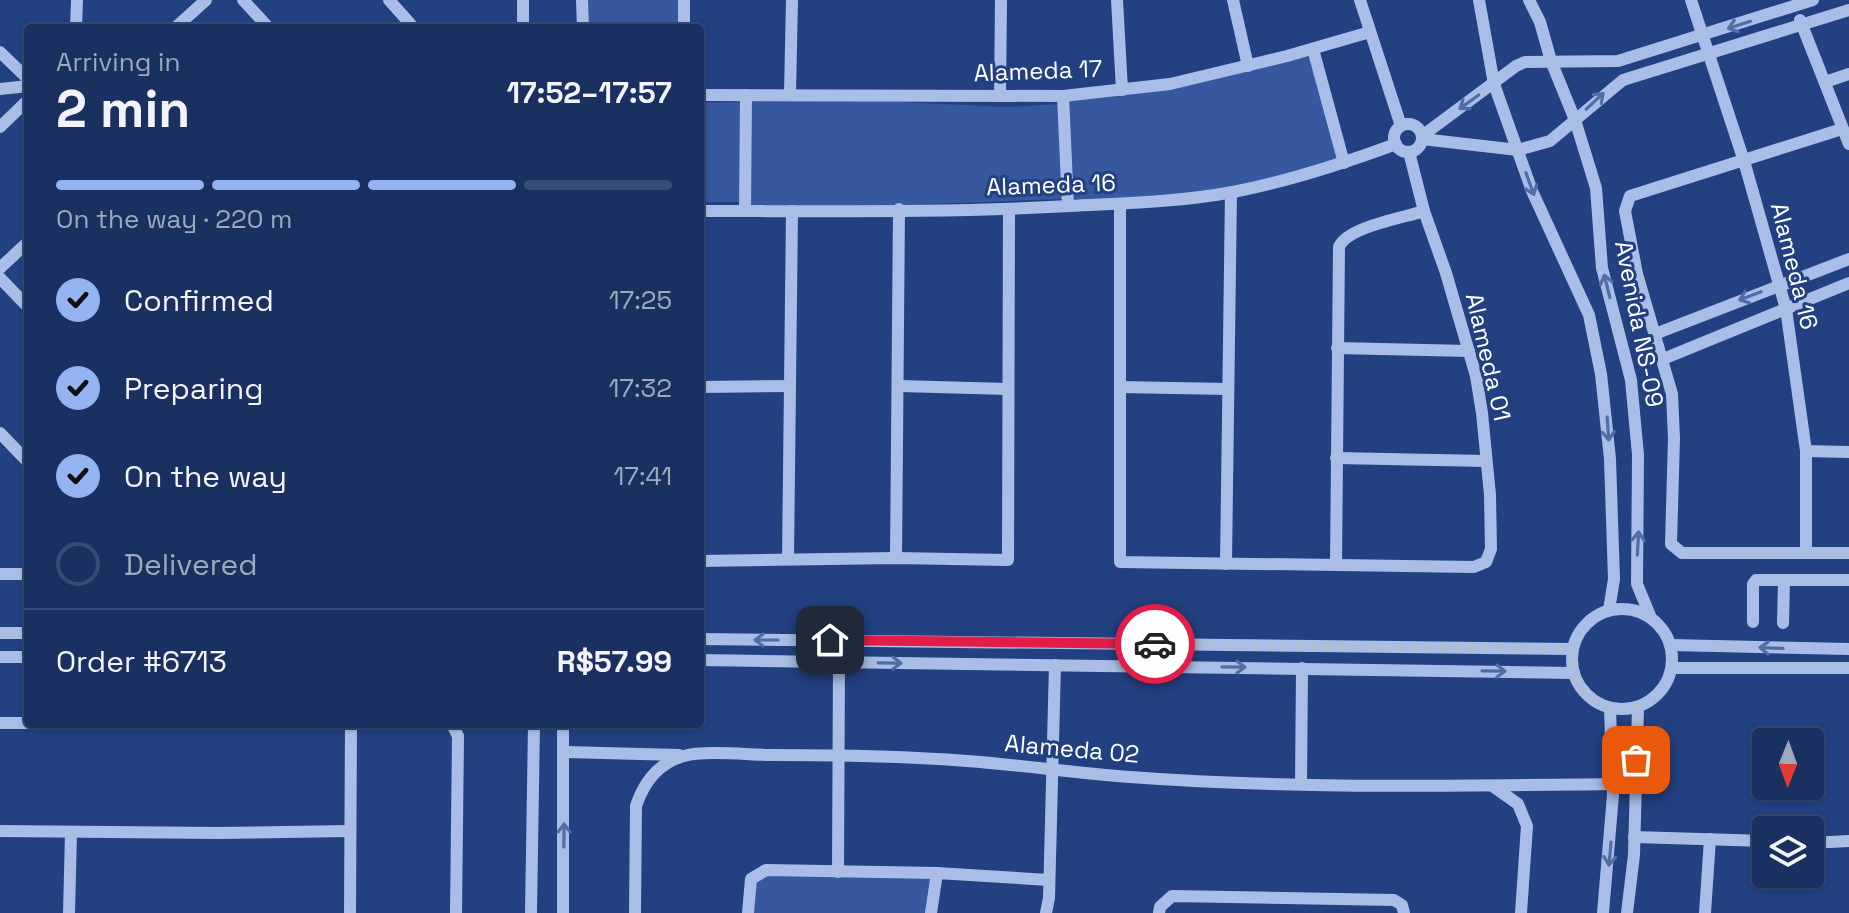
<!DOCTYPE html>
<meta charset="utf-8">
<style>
:root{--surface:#1a3060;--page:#233866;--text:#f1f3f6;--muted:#9fa9bd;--line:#384b75;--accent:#95b2f1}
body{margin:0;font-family:"Space Grotesk",sans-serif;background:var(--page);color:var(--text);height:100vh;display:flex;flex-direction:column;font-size:30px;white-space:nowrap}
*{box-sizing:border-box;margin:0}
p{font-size:26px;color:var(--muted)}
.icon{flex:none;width:44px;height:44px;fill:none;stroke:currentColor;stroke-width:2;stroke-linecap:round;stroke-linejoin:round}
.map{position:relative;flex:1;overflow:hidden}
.sheet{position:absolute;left:24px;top:24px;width:680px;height:704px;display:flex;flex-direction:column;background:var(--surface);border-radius:8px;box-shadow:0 2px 6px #0004,0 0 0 2px var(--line)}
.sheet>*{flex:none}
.needle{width:52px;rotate:181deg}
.controls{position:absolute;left:1752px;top:728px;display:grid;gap:16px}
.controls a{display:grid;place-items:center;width:72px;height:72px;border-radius:8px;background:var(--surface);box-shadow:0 2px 6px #0004,0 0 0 2px var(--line);font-size:40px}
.pin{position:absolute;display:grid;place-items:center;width:68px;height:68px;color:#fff;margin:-34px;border-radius:16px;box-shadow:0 4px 12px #0006}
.courier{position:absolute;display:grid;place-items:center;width:80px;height:80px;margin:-40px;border:6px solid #e11d48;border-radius:50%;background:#fff;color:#222;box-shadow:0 2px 10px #0007}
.summary em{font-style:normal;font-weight:700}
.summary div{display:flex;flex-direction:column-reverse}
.summary{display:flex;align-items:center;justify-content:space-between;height:136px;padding:0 32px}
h1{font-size:52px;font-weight:700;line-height:60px}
.bar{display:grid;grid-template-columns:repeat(4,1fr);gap:12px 8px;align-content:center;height:96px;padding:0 32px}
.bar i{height:10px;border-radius:6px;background:var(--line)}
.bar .on{background:var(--accent)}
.bar p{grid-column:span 4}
.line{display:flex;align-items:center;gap:20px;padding:0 32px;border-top:2px solid var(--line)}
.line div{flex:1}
ol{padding:0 32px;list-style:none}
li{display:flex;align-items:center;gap:24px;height:88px}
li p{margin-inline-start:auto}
li .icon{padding:8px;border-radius:50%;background:var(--accent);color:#111;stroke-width:4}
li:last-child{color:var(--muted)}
li i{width:44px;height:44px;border:4px solid var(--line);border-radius:50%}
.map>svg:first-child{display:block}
</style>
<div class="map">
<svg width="1849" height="913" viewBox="0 0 1849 913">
<rect width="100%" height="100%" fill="#234080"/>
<g fill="#37589e">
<path d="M 576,0 L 684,0 L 684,28 L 579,28 Z"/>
<path d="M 1313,49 L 1344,163 L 1277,182 L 1120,204 L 1062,199 L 745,211 L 744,202 L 700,202 L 700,103 L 746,102 L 746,95 L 1008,107 L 1063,104 L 1063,96 L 1122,90 Z"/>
<path d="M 760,872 L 937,873 L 930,913 L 748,913 Z"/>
</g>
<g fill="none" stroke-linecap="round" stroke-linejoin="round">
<g stroke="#a9bde7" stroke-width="12">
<path d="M 243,0 L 269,28"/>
<path d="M 389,0 L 414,28"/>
<path d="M 582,0 L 583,28"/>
<path d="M 1117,0 L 1122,90"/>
<path d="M 1233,0 L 1248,66"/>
<path d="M 1360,0 L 1401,126"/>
<path d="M 1479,0 L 1494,84 L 1532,191 L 1589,315 L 1601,374 L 1610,459 L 1614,579 L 1609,610"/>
<path d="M 1529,0 L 1540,22 L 1551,61 L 1575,120 L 1596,188 L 1602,268 L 1631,380 L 1638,455 L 1637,584 L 1651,618"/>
<path d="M 1691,0 L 1744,161 L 1786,309 L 1806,451 L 1806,552"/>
<path d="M 1800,20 L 1849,144"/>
<path d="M 76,28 L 77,0"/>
<path d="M 175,28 L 206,0"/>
<path d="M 523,28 L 523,0"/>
<path d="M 684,28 L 684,0"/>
<path d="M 1313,49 L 1344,163"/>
<path d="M 0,52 L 28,79"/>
<path d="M 1825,82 L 1849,74"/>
<path d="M 0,89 L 28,86"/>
<path d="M 790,94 L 792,0"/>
<path d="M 700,95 L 1063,96 L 1170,84 L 1287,56 L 1370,32"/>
<path d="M 1000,96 L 1001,0"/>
<path d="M 1063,96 L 1068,206"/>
<circle cx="1408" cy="138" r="14"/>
<path d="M 0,127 L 28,100"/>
<path d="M 1842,129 L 1630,196 L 1625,211 L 1637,274 L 1672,394 L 1674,438 L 1671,544 L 1682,553 L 1849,553"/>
<path d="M 1422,136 L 1516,66 L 1525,62 L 1618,61 L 1813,0"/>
<path d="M 1422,139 L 1518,150 L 1550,141 L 1623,80 L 1849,10"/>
<path d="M 1120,204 L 1120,562 L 1474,567 L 1486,562 L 1491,549 L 1490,495 L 1482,413 L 1476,376 L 1446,273 L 1424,211 L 1409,152"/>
<path d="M 700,211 C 823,211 947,213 1070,206 C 1124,203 1179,202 1233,192 C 1289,181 1342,164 1396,144"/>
<path d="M 745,211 L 746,95"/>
<path d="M 0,268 L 28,242"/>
<path d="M 0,278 L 28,307"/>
<path d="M 1655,334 L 1849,259"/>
<path d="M 1337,348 L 1469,351"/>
<path d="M 1663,359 L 1849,283"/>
<path d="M 899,386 L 1008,389"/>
<path d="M 700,387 L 790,386"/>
<path d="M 1120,387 L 1228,389"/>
<path d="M 0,433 L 28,462"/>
<path d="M 1806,451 L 1849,452"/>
<path d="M 1336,458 L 1486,461"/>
<path d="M 896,558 L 899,209"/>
<path d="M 788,559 L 792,211"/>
<path d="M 700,561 L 896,558 L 1008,560 L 1009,210"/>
<path d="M 1226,564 L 1231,192"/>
<path d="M 1336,565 L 1339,247 C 1347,227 1403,218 1424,211"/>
<path d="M 0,574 L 28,574"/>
<circle cx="1622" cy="659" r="50"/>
<path d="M 1753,622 L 1753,584 L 1756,580 L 1849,580"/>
<path d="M 1783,623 L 1784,580"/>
<path d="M 0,633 L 28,633"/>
<path d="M 700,639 L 1572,649"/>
<path d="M 1671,645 L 1849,649"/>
<path d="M 0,657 L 28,657"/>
<path d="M 700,660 L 1574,673"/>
<path d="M 1672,668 L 1849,668"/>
<path d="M 0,723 L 28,723"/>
<path d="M 452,724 L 458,736 L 456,913"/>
<path d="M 563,724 L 563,913"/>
<path d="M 565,752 L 679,755"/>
<path d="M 1301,784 L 1302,668"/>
<path d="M 1494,787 L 1518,804 L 1527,826 L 1521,913"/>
<path d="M 0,831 L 218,833 L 349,831"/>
<path d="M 1634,837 L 1766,841"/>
<path d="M 1810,843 L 1849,841"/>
<path d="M 838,872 L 839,662"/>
<path d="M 69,913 L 71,833"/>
<path d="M 350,913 L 351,724"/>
<path d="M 531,913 L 534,724"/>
<path d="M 635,913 L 636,806 C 644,782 658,763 684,756 C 705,750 750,755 774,755 C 838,755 903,756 967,761 C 1022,765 1075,773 1130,777 C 1290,789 1452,786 1613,784"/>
<path d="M 748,913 L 751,879 L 766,870 L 937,873 L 1049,880"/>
<path d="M 931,913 L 937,873"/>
<path d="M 1046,913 L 1049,898 L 1055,665"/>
<path d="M 1159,913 L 1160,907 L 1172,896 L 1394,900 L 1402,905 L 1404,913"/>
<path d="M 1603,913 L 1613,795 L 1610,708"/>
<path d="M 1627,913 L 1634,855 L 1638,707"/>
<path d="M 1705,913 L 1710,839"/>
</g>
</g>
<defs><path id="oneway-shaft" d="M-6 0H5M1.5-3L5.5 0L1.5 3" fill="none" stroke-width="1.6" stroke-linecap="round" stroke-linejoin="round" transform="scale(2)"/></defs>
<g stroke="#526ca4">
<use href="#oneway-shaft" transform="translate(1739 25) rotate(162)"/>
<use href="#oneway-shaft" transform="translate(1595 101) rotate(-43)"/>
<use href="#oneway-shaft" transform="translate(1469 102) rotate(144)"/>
<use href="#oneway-shaft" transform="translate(1530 184) rotate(70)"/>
<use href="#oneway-shaft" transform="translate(1607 286) rotate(-104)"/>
<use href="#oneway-shaft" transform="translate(1750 296) rotate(159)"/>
<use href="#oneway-shaft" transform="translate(1608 429) rotate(86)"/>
<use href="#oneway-shaft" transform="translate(1638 543) rotate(-87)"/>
<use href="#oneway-shaft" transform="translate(766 640) rotate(-180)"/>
<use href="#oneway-shaft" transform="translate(1771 648) rotate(-178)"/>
<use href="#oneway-shaft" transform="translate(890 663) rotate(1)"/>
<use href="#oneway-shaft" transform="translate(1234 667) rotate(1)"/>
<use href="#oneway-shaft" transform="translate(1494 671) rotate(1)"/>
<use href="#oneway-shaft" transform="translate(564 835) rotate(-89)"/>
<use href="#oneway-shaft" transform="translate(1610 854) rotate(95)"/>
</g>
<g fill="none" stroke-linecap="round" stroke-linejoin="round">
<path stroke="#b2bcd3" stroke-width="8" stroke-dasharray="0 14.4" d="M 1155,644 L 1572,649 C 1569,692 1598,711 1638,707 L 1636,760"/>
<path stroke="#e11d48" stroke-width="10" d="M 830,640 L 1155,644"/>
</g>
<g text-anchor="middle" stroke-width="6" stroke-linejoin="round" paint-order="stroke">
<g font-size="24" fill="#fff" stroke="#234080">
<text transform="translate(1038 71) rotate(-2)" y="8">Alameda 17</text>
<text transform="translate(1051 185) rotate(-2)" y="8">Alameda 16</text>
<text transform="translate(1794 266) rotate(76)" y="8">Alameda 16</text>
<text transform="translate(1639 324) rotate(79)" y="8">Avenida NS-09</text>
<text transform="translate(1488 357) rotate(77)" y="8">Alameda 01</text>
<text transform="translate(1072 749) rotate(5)" y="8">Alameda 02</text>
</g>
</g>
</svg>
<div class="controls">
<a><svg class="needle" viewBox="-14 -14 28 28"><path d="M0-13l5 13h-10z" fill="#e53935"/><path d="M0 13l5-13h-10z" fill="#9fa9bd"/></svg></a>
<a><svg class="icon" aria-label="layers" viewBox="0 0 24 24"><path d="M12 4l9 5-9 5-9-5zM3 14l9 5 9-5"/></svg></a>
</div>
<div class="pin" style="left:1636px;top:760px;background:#ea580c"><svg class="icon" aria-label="bag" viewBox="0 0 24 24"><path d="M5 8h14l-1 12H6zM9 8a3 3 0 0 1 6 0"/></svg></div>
<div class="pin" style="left:830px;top:640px;background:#1f2937"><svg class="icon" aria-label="home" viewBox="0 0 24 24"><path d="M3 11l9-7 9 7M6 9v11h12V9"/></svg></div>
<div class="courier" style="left:1155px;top:644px"><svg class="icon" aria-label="car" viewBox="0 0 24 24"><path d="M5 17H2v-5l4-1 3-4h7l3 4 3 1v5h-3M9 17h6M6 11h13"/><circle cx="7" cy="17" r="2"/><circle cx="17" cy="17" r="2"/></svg></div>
<section class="sheet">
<div class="summary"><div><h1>2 min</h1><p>Arriving in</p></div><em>17:52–17:57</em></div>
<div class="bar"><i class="on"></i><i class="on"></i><i class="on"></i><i></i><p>On the way · 220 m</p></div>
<ol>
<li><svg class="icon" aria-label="check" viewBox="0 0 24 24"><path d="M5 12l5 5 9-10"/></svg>Confirmed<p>17:25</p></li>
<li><svg class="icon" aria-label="check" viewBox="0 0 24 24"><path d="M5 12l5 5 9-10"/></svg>Preparing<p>17:32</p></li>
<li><svg class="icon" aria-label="check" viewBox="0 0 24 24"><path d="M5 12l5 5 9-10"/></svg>On the way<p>17:41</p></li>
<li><i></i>Delivered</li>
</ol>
<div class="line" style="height:104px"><div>Order #6713</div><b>R$57.99</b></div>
</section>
</div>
